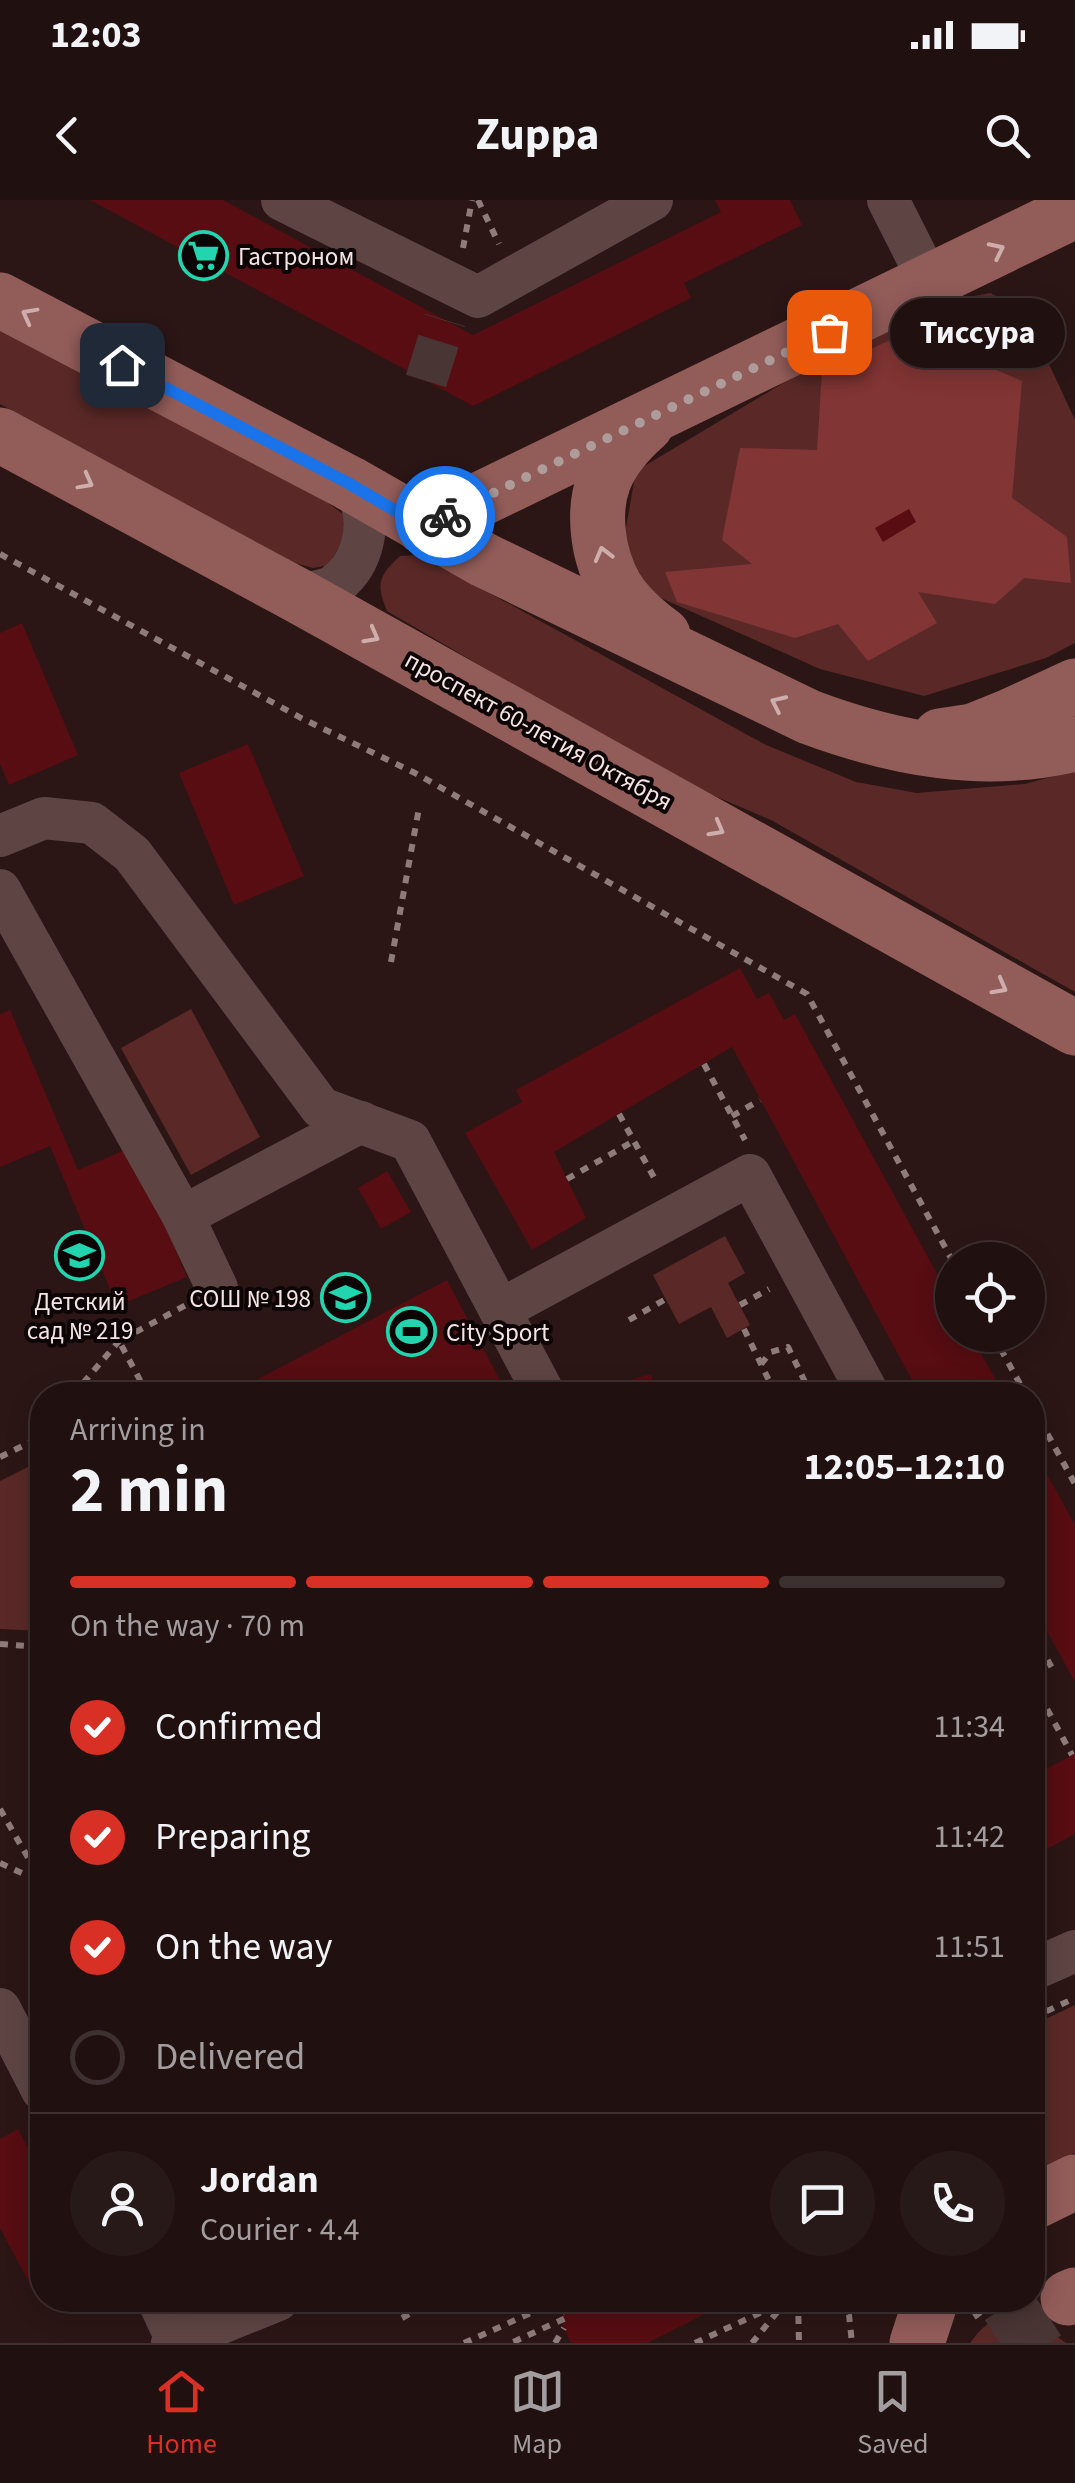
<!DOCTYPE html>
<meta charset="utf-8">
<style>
:root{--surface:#201010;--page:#281919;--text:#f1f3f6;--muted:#a29d9f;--line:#3d3030;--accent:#d93025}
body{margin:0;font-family:"Source Sans 3",sans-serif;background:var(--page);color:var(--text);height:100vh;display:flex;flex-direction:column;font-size:38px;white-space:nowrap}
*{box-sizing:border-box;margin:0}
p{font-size:32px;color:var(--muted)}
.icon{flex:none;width:55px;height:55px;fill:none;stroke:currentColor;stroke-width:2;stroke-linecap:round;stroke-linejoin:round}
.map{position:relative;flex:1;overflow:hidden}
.panel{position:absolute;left:30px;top:1182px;width:1015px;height:930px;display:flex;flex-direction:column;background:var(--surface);border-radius:40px;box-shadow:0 5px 25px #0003,0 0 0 2px var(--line)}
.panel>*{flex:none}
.tools{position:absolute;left:935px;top:1042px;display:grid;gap:20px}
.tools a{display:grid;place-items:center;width:110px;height:110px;border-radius:50%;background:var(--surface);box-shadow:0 5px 25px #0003,0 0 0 2px var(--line);font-size:50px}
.pin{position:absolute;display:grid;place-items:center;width:85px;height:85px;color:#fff;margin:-42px;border-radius:20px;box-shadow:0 5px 15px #0006}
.courier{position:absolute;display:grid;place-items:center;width:100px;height:100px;margin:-50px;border:8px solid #1a73e8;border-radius:50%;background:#fff;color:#222;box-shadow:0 2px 12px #0007}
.bubble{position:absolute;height:70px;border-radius:35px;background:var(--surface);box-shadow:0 5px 25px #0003,0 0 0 2px var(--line);font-size:32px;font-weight:700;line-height:70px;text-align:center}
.head em{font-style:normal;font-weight:700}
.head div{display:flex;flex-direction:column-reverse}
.head{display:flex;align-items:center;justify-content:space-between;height:170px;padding:0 40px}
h1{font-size:65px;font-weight:700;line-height:75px}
.bar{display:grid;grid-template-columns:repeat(4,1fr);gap:15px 10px;align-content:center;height:120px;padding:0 40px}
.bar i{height:12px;border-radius:8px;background:var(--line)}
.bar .active{background:var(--accent)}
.bar p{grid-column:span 4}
.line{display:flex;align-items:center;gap:25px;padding:0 40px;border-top:2px solid var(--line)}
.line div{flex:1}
.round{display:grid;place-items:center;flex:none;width:105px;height:105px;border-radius:52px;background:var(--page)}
ol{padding:0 40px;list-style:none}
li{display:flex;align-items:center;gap:30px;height:110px}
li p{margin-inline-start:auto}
li .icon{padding:10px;border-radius:50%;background:var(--accent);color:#fff;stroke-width:4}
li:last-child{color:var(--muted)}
li i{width:55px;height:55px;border:5px solid var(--line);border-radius:50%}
.status{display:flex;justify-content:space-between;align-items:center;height:70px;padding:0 50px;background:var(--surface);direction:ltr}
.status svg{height:28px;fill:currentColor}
header{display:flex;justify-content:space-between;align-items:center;height:130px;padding:0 40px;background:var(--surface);font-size:45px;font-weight:700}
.menu{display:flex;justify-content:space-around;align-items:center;height:140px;border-top:2px solid var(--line);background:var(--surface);font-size:28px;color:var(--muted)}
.menu a{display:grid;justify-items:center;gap:5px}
.menu .active{color:var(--accent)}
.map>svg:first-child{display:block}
</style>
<div class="status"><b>12:03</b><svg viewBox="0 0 49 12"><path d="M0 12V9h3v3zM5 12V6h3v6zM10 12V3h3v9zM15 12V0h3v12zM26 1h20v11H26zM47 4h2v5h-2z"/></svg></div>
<header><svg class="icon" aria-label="back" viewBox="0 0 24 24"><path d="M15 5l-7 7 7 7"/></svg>Zuppa<svg class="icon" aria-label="search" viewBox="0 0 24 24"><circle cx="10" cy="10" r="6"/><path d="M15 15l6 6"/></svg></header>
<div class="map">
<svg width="1075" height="2143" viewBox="0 0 1075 2143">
<rect width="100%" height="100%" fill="#2b1615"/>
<g fill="#5a2927">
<path d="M 990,93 L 1023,108 L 1075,220 L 1075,443 L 1046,458 L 924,496 L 820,469 L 652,394 L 622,350 L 636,271 L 909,108 Z"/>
<path d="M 0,126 L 327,302 L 344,315 L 347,333 L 329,365 L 313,368 L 295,363 L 0,204 Z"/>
<path d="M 420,355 L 766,545 L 856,582 L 917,593 L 1025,584 L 1075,570 L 1075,792 L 771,620 L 677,580 L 387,411 C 376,383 378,377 400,356 Z"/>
<path d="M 191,809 L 260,937 L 191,975 L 121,848 Z"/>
<path d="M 725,1036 L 745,1073 L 728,1083 L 750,1125 L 727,1138 L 711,1107 L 679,1124 L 653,1075 Z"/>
<path d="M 42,1260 L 42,1431 L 0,1429 L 0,1281 Z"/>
<path d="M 1075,1805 L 1075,1953 L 1033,1973 L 1033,1825 Z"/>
<path d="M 1016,2115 L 1032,2119 L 1066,2143 L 970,2143 C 985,2123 991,2119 1016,2115 Z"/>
</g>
<path fill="#813534" d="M 908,132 L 1022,181 L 1012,298 L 1067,337 L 1071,383 L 1024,378 L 995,404 L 918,392 L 937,423 L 868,461 L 838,424 L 795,438 L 677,402 L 665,372 L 752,364 L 722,340 L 740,248 L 817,250 L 822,171 Z"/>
<g fill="#570d12">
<path d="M 90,0 L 223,0 L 473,135 L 721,12 L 715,0 L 790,0 L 802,25 L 684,83 L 691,98 L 473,206 Z"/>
<path d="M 909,309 L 916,322 L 883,342 L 875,328 Z"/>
<path d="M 22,423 L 78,555 L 9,585 L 0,564 L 0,433 Z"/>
<path d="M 248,544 L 304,676 L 234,705 L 179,573 Z"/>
<path d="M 740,768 L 757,799 L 769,793 L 784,820 L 795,814 L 952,1101 L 952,1135 L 971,1135 L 1004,1195 L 920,1195 L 732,847 L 554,952 L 586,1018 L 532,1050 L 465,933 L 522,902 L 516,890 Z"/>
<path d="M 10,810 L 78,970 L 132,947 L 187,1077 L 117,1106 L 50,946 L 0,967 L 0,814 Z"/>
<path d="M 387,971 L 411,1012 L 381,1029 L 358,988 Z"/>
<path d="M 447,1080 L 502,1184 L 480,1195 L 227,1195 Z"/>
<path d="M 651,1174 L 657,1195 L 626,1195 L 622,1182 Z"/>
<path d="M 1032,1247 L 1075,1325 L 1075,1482 L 1032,1404 Z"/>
<path d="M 1075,1554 L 1075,1634 L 1032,1657 L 1032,1576 Z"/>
<path d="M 18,1929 L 42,1975 L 42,2099 L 39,2101 L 0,2028 L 0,1939 Z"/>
<path d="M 595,2100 L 709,2100 L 713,2110 L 647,2143 L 571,2143 L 559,2117 Z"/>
</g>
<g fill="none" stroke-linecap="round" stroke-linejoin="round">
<path stroke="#493534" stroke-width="42" stroke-dasharray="42 21" stroke-linecap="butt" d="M 426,181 L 445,120"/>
<path stroke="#493534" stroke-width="55" stroke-dasharray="55 28" stroke-linecap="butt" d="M 1000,2143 L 1068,2098"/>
<g stroke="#8e7c7b" stroke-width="6" stroke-dasharray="8 8" stroke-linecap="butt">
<path d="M 478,0 L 499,44"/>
<path d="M 463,48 L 472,0"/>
<path d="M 0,354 L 303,519 L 415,573 L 807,794 L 952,1060"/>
<path d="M 391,762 L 419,608"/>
<path d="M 704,864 L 745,940"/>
<path d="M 619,914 L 657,983"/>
<path d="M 732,916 L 760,900"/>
<path d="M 567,979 L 634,941"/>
<path d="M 740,1105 L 769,1089"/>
<path d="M 629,1120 L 666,1099"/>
<path d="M 744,1129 L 776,1195"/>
<path d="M 993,1135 L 1026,1195"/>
<path d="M 761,1164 L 771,1152 L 788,1147 L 807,1186 L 801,1195"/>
<path d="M 73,1195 L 119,1141"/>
<path d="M 148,1195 L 119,1141 L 188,1104"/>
<path d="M 1032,1206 L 1075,1284"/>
<path d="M 0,1257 L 33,1241 L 42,1230"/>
<path d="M 1032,1432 L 1052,1468 L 1032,1478"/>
<path d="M 0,1444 L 42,1447"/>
<path d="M 1032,1481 L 1072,1555"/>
<path d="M 0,1609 L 42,1682"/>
<path d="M 0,1663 L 41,1682"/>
<path d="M 1032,1818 L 1075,1798"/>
<path d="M 798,2100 L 799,2143"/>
<path d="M 841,2100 L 849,2115 L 852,2143"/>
<path d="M 974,2117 L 998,2100"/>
<path d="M 402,2118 L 435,2100"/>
<path d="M 464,2143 L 560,2100 L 568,2117 L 511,2143"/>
<path d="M 555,2143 L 564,2128"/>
<path d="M 695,2143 L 788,2100"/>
<path d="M 752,2143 L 783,2105"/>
</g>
<g stroke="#5e4544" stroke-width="42">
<path d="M 282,0 L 478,97 L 652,0"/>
<path d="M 888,0 L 930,83"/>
<path d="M 295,394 C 308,393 322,392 333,386 C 360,369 371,331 361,302 C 359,295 353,289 349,283"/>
<path d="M 0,636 L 44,618 L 92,623 L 132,654 L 321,908 L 410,941 L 545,1195"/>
<path d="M 0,690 L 183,1016"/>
<path d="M 217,1088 L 183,1016 L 361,922"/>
<path d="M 500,1110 L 750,975 L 869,1195"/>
<path d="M 1032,1770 L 1075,1751"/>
<path d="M 0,1809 L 42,1890"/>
<path d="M 158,2100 L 177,2141"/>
<path d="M 172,2143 L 278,2100"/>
</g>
<g stroke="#925c59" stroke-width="55">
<path d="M 0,100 L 349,283 L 484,360 L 809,517 C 895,549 984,566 1075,544"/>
<path d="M 646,225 C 605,261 590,295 601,349 C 605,366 612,384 623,398 C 634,412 648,424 663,435"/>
<path d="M 0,235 L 295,394 L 1075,828"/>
<path d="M 423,327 L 1064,16"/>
<path d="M 940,536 L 973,531 L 1010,516 L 1075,486"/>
<path d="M 1032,2003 L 1075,1982"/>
<path d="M 1068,2098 L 1075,2095"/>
<path d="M 917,2143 L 931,2100"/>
</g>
</g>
<defs><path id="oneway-chevron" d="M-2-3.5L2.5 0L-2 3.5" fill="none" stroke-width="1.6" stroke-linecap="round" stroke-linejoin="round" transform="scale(2.5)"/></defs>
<g stroke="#cdaeac">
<use href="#oneway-chevron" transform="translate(997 50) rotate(-26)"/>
<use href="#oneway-chevron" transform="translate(29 115) rotate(-152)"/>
<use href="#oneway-chevron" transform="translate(86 282) rotate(28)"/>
<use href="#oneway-chevron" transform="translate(603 354) rotate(-105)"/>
<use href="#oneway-chevron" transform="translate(372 436) rotate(29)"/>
<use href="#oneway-chevron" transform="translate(778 503) rotate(-155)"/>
<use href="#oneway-chevron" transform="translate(717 629) rotate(29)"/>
<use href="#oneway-chevron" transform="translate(1000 787) rotate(29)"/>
</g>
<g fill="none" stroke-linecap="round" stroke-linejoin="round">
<path stroke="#ae9c9b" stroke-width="10" stroke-dasharray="0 18" d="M 445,316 L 829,132"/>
<path stroke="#1a73e8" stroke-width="12" d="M 122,165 L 348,283 L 423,327 L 445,316"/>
</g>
<defs>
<symbol id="supermarket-ring" viewBox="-11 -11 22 22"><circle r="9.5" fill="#0d0505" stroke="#22d5af" stroke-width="1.5"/><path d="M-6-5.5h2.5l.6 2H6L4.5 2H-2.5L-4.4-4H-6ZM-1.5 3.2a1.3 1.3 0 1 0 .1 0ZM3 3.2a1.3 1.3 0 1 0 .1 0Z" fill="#22d5af"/></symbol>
<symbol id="school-ring" viewBox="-11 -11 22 22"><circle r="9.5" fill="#0d0505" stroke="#22d5af" stroke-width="1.5"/><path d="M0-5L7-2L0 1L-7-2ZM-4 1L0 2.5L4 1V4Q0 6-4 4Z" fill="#22d5af"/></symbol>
<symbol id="stadium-ring" viewBox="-11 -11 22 22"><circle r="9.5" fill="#0d0505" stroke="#22d5af" stroke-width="1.5"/><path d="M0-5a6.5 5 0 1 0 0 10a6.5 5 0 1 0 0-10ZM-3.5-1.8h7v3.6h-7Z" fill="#22d5af"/></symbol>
</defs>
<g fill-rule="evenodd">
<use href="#supermarket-ring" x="176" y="28" width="55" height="55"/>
<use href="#school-ring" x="52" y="1028" width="55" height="55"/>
<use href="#school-ring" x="318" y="1070" width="55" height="55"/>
<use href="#stadium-ring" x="384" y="1104" width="55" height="55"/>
</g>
<g text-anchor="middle" stroke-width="8" stroke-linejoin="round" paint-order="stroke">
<g font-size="25" fill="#f4e4e3" stroke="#0d0505" text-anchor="start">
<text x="238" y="65">Гастроном</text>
<text x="311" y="1107" text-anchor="end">СОШ № 198</text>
<text x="80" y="1110" text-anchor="middle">Детский<tspan x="80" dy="29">сад № 219</tspan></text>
<text x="446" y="1141">City Sport</text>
</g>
<g font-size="25" fill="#f4e4e3" stroke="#0d0505">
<text transform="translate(539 530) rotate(29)" y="9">проспект 60-летия Октября</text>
</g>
</g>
</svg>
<div class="tools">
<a><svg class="icon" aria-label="locate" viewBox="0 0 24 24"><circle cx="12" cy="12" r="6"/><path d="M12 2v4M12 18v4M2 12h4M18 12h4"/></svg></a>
</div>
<div class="pin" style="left:829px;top:132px;background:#ea580c"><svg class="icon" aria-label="bag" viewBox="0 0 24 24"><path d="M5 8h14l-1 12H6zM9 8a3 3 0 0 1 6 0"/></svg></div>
<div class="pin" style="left:122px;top:165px;background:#1f2937"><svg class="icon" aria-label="home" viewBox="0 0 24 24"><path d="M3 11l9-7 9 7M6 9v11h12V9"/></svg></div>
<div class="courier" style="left:445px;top:316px"><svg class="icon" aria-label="bike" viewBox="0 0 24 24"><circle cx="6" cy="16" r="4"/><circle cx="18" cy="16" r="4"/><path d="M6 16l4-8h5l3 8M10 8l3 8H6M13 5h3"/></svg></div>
<div class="bubble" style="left:890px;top:98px;width:175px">Тиссура</div>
<section class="panel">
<div class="head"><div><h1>2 min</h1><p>Arriving in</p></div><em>12:05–12:10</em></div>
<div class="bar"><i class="active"></i><i class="active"></i><i class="active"></i><i></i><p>On the way · 70 m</p></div>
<ol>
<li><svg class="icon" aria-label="check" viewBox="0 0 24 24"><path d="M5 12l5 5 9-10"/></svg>Confirmed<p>11:34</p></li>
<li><svg class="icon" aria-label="check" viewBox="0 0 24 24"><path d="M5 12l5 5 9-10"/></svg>Preparing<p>11:42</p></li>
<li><svg class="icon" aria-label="check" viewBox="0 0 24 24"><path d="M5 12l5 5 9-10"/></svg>On the way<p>11:51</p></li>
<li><i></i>Delivered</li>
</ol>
<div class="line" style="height:180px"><a class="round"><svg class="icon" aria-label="person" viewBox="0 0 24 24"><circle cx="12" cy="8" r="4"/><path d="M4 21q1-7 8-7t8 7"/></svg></a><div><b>Jordan</b><p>Courier · 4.4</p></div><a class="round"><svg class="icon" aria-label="chat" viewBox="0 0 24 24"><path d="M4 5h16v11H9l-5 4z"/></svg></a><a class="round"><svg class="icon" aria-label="phone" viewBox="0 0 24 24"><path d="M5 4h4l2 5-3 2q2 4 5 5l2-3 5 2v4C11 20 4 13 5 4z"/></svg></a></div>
</section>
</div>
<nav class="menu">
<a class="active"><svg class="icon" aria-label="home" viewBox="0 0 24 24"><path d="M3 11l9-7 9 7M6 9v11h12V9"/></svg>Home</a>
<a><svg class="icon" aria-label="map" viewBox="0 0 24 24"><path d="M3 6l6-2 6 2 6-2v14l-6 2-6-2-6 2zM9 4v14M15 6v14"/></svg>Map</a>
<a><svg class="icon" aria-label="saved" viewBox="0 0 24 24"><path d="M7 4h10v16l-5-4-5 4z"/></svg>Saved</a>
</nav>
